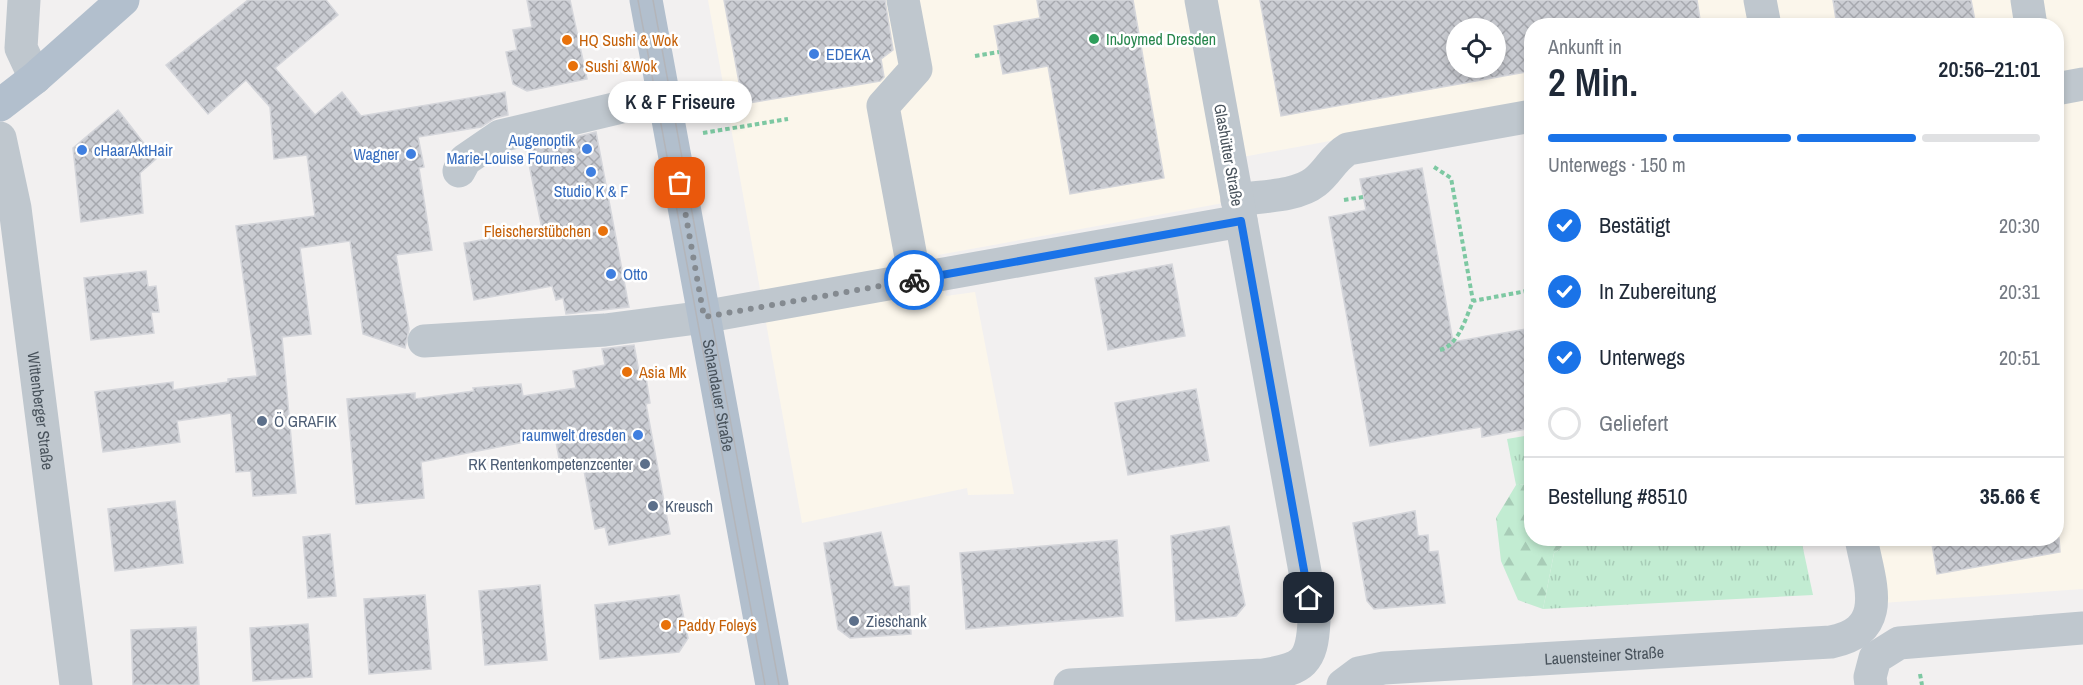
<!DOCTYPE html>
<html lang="de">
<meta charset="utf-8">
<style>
:root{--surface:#fff;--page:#f6f6f7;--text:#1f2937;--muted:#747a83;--line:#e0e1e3;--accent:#1a73e8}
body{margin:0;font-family:"Archivo Narrow",sans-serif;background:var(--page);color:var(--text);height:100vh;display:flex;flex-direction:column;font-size:22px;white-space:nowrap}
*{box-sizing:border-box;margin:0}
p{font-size:20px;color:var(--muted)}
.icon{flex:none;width:33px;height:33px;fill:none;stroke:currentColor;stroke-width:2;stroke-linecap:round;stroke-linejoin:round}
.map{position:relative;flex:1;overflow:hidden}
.drawer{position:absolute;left:1524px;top:18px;width:540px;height:528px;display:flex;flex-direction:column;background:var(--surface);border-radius:24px;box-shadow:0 3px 9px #0003}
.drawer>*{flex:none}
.fabs{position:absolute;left:1446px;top:18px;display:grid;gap:12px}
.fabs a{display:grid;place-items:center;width:60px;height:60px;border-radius:50%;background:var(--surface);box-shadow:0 3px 9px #0003;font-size:30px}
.pin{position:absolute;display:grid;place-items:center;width:51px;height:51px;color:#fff;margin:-26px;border-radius:12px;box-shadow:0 3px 9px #0006}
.courier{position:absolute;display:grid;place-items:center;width:60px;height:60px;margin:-30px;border:4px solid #1a73e8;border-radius:50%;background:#fff;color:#222;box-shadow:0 2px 8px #0007}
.bubble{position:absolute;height:42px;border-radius:21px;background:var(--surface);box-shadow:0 3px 9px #0003;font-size:20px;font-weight:600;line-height:42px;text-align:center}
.overview em{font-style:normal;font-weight:600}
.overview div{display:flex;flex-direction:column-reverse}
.overview{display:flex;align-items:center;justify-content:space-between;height:102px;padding:0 24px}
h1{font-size:39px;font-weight:600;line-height:45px}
.bar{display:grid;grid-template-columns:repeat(4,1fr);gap:9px 6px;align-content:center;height:72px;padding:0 24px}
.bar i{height:8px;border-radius:4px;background:var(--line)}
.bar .active{background:var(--accent)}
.bar p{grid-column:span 4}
.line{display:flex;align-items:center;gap:15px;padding:0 24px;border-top:2px solid var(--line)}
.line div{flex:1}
ol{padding:0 24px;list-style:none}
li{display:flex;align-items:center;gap:18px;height:66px}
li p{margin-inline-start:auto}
li .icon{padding:6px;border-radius:50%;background:var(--accent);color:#fff;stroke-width:4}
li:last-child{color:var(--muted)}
li i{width:33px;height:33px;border:3px solid var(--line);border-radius:50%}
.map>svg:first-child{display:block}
</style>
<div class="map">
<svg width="2083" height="685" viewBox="0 0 2083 685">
<defs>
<pattern id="grass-tufts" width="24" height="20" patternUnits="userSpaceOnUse" patternTransform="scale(1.5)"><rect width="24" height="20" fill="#c2ecd2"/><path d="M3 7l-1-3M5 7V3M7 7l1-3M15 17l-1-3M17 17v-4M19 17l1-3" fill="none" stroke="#a8ccb7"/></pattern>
<pattern id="forest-firs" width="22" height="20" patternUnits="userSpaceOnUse" patternTransform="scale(1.5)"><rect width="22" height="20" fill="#c2ecd2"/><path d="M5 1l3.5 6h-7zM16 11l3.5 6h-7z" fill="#a8ccb7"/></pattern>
<pattern id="building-cross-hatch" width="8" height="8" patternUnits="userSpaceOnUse" patternTransform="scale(1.5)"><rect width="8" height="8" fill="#caccd2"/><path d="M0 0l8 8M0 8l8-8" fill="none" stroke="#a6a8ae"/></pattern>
</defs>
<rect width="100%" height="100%" fill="#f2f0f0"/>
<path fill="#fbf6eb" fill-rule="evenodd" d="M 708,0 L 2083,0 L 2083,589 L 1867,604 L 1855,539 L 2056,538 L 2056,26 L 1532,26 L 1531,104 L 1221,161 L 1229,202 L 938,255 L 946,296 L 975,292 L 1014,494 L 968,495 L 967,488 L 802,523 ZM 1456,28 L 1496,28 L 1496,68 L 1456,68 Z"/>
<g fill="url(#grass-tufts)">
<path d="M 1531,435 L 1531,484 L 1516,485 L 1507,439 Z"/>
<path d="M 1573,539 L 1801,539 L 1813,595 L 1543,609 L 1554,553 Z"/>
</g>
<path fill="url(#forest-firs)" d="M 1531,484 L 1532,538 L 1573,539 L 1554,553 L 1543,609 L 1518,600 L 1501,561 L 1496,518 L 1516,485 Z"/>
<g fill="url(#building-cross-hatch)" stroke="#d5d6db" stroke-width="1.5" fill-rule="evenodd">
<path d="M 248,0 L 326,0 L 338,15 L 275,68 L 315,115 L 342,92 L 361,116 L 505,92 L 508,115 L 495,118 L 481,127 L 418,137 L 424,167 L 419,168 L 432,250 L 396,255 L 409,329 L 405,348 L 363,334 L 350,241 L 300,248 L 311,334 L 282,337 L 296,493 L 253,496 L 251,471 L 236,472 L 231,413 L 177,421 L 180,442 L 103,452 L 95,392 L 173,382 L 173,390 L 228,382 L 228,379 L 257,376 L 236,226 L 315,216 L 307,155 L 274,159 L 270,107 L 246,80 L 208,114 L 166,65 Z"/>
<path d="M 527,0 L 570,0 L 587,79 L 527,91 L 513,84 L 506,52 L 517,50 L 513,30 L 532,27 Z"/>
<path d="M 724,0 L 885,0 L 893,50 L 881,59 L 884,77 L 880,81 L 743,104 Z"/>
<path d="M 1037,0 L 1133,0 L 1164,178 L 1070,194 L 1048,66 L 1003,74 L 994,26 L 1040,18 Z"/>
<path d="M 1260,0 L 1697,0 L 1701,26 L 1532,26 L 1532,71 L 1281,116 ZM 1456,28 L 1496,28 L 1496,68 L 1456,68 Z"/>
<path d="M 1833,0 L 1971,0 L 1976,26 L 1837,26 Z"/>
<path d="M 118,110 L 156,159 L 140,173 L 143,213 L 81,222 L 73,148 Z"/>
<path d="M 596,132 L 629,307 L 566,314 L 563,298 L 556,300 L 552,286 L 474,300 L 464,243 L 542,229 L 526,149 Z"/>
<path d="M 1422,168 L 1453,342 L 1532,328 L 1532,428 L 1482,437 L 1481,427 L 1370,446 L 1329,217 L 1366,210 L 1360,179 Z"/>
<path d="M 1172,264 L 1185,336 L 1108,350 L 1095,278 Z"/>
<path d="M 146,271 L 148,287 L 156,286 L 159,312 L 151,312 L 154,333 L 91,340 L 84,278 Z"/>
<path d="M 634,345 L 639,372 L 645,371 L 650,403 L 646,404 L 670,534 L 609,545 L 605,527 L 595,529 L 582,460 L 560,464 L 555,436 L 421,462 L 424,498 L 356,504 L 347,399 L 415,393 L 415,399 L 474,391 L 473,388 L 521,384 L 523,396 L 576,388 L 573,371 L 605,365 L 602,349 Z"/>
<path d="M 1196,389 L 1209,461 L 1128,475 L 1115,403 Z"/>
<path d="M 175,501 L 183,563 L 115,571 L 108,509 Z"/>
<path d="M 1415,511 L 1418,536 L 1428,535 L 1429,552 L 1438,551 L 1445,603 L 1374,609 L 1367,601 L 1353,523 Z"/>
<path d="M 1229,526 L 1245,605 L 1236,616 L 1176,621 L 1171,536 Z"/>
<path d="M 881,532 L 894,587 L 909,586 L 911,634 L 850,638 L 838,629 L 824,543 Z"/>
<path d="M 330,534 L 336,596 L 308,598 L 303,537 Z"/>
<path d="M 1931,538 L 2059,538 L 2060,552 L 1937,574 Z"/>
<path d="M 1117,540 L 1123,616 L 966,629 L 960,553 Z"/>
<path d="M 540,585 L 547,660 L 485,665 L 479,591 Z"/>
<path d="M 425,595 L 431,669 L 369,674 L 364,599 Z"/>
<path d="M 679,595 L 688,638 L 679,652 L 600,659 L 595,605 Z"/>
<path d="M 308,624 L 312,677 L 253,681 L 250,628 Z"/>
<path d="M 196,627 L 199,685 L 133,685 L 131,630 Z"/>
</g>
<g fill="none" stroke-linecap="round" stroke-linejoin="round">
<g stroke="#7dc8a2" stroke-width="4" stroke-dasharray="4.5 3" stroke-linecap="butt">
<path d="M 975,56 L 999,52"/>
<path d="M 703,133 L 788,119"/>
<path d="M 1434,167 L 1451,178 L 1473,301"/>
<path d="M 1344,200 L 1363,197"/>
<path d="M 1529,242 L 1532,253"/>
<path d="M 1440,350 C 1459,345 1466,317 1473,301 L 1532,290"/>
<path d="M 1920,674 L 1922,685"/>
</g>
<g stroke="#bfc7ce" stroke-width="33">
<path d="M 24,0 L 21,48 L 35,78"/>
<path d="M 903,0 L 916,69 L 883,106 L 915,279"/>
<path d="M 1760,0 L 1765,26"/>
<path d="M 2027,0 L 2031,26"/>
<path d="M 2056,89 L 2083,84"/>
<path id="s1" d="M 0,138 L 15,208 L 76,685"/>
<path d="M 459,171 L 465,160 L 500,136 L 664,97"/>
<path d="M 1237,200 C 1260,196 1296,197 1315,182 C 1328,172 1333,158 1348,149 L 1532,116"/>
<path d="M 424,341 L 605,330 L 697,318 L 1241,221"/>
<path d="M 1070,685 L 1263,675 C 1303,669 1312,663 1314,621 L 1201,0"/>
<path id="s2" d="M 1343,685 L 1359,673 L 1384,668 L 1831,642 C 1891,630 1869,582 1861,538"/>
<path d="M 1871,685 L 1870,677 L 1875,658 L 1899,643 L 2083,628"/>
</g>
<g stroke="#b2bfcd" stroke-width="33">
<path id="s3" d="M 646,0 L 772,685"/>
<path d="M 0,105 L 35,78 L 123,0"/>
</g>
<g stroke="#b3b5ba" stroke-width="1.5">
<path d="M 638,0 L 765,685"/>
<path d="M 653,0 L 779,685"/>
</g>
</g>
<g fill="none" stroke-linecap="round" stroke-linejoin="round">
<path stroke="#848a90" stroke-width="6" stroke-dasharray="0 10.8" d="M 680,183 L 704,317 L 914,280"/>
<path stroke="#1a73e8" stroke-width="8" d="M 914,280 L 1241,221 L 1309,598"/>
</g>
<circle fill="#2e9e5b" stroke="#fff" stroke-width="2" cx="1094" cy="39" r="6"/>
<g fill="#e8710a" stroke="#fff" stroke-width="2">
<circle cx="567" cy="40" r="6"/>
<circle cx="573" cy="66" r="6"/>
<circle cx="603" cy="231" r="6"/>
<circle cx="627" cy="372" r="6"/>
<circle cx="666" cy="625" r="6"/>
</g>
<g fill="#3f7fe0" stroke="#fff" stroke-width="2">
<circle cx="814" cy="54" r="6"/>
<circle cx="587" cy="149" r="6"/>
<circle cx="82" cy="150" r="6"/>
<circle cx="411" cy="154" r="6"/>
<circle cx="591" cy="172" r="6"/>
<circle cx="611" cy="274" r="6"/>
<circle cx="638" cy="435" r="6"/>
</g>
<g fill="#5c6f8a" stroke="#fff" stroke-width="2">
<circle cx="262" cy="421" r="6"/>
<circle cx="645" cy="464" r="6"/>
<circle cx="653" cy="506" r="6"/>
<circle cx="854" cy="621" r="6"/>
</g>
<g text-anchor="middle" stroke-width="5" stroke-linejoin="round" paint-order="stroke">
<g font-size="16" fill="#27864d" stroke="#fff" text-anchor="start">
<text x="1106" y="45">InJoymed Dresden</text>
</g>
<g font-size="16" fill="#c56008" stroke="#fff" text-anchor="start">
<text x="579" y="46">HQ Sushi &amp; Wok</text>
<text x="585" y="72">Sushi &amp;Wok</text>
<text x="591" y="237" text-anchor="end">Fleischerstübchen</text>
<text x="639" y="378">Asia Mk</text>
<text x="678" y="631">Paddy Foley´s</text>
</g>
<g font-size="16" fill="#366cbe" stroke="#fff" text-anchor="start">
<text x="826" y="60">EDEKA</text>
<text x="575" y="146" text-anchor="end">Augenoptik<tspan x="575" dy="18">Marie-Louise Fournes</tspan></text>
<text x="94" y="156">cHaarAktHair</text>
<text x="399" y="160" text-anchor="end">Wagner</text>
<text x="591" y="197" text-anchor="middle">Studio K &amp; F</text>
<text x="623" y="280">Otto</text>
<text x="626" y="441" text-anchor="end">raumwelt dresden</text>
</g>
<g font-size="16" fill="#49535c" stroke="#fff">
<text transform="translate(1229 155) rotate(80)" y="6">Glashütter Straße</text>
<text dy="6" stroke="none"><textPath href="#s3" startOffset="402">Schandauer Straße</textPath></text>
<text dy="6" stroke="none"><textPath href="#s1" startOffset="276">Wittenberger Straße</textPath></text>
<text dy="6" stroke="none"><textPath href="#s2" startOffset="266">Lauensteiner Straße</textPath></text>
</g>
<g font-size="16" fill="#4e5e75" stroke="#fff" text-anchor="start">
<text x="274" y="427">Ö GRAFIK</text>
<text x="633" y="470" text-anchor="end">RK Rentenkompetenzcenter</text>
<text x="665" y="512">Kreusch</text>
<text x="866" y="627">Zieschank</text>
</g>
</g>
</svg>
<div class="fabs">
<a><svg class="icon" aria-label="locate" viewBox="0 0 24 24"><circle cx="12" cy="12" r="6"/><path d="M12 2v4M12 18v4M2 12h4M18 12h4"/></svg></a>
</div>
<div class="pin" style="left:680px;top:183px;background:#ea580c"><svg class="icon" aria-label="bag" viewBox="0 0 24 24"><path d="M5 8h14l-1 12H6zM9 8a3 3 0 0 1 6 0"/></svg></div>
<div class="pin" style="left:1309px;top:598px;background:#1f2937"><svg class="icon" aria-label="home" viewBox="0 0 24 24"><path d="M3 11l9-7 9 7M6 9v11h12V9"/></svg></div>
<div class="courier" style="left:914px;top:280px"><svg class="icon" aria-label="bike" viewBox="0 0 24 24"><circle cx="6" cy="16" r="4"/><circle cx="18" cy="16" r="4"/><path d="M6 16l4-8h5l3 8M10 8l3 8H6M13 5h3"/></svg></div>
<div class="bubble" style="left:608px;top:81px;width:144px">K &amp; F Friseure</div>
<section class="drawer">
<div class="overview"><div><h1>2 Min.</h1><p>Ankunft in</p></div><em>20:56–21:01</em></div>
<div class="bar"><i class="active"></i><i class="active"></i><i class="active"></i><i></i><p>Unterwegs · 150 m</p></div>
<ol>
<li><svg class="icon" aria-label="check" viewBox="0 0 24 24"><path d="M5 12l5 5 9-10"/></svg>Bestätigt<p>20:30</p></li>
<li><svg class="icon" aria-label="check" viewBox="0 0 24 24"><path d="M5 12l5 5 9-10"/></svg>In Zubereitung<p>20:31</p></li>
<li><svg class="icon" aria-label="check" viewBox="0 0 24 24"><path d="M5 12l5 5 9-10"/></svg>Unterwegs<p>20:51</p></li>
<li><i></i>Geliefert</li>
</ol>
<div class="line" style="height:78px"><div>Bestellung #8510</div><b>35.66 €</b></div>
</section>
</div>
